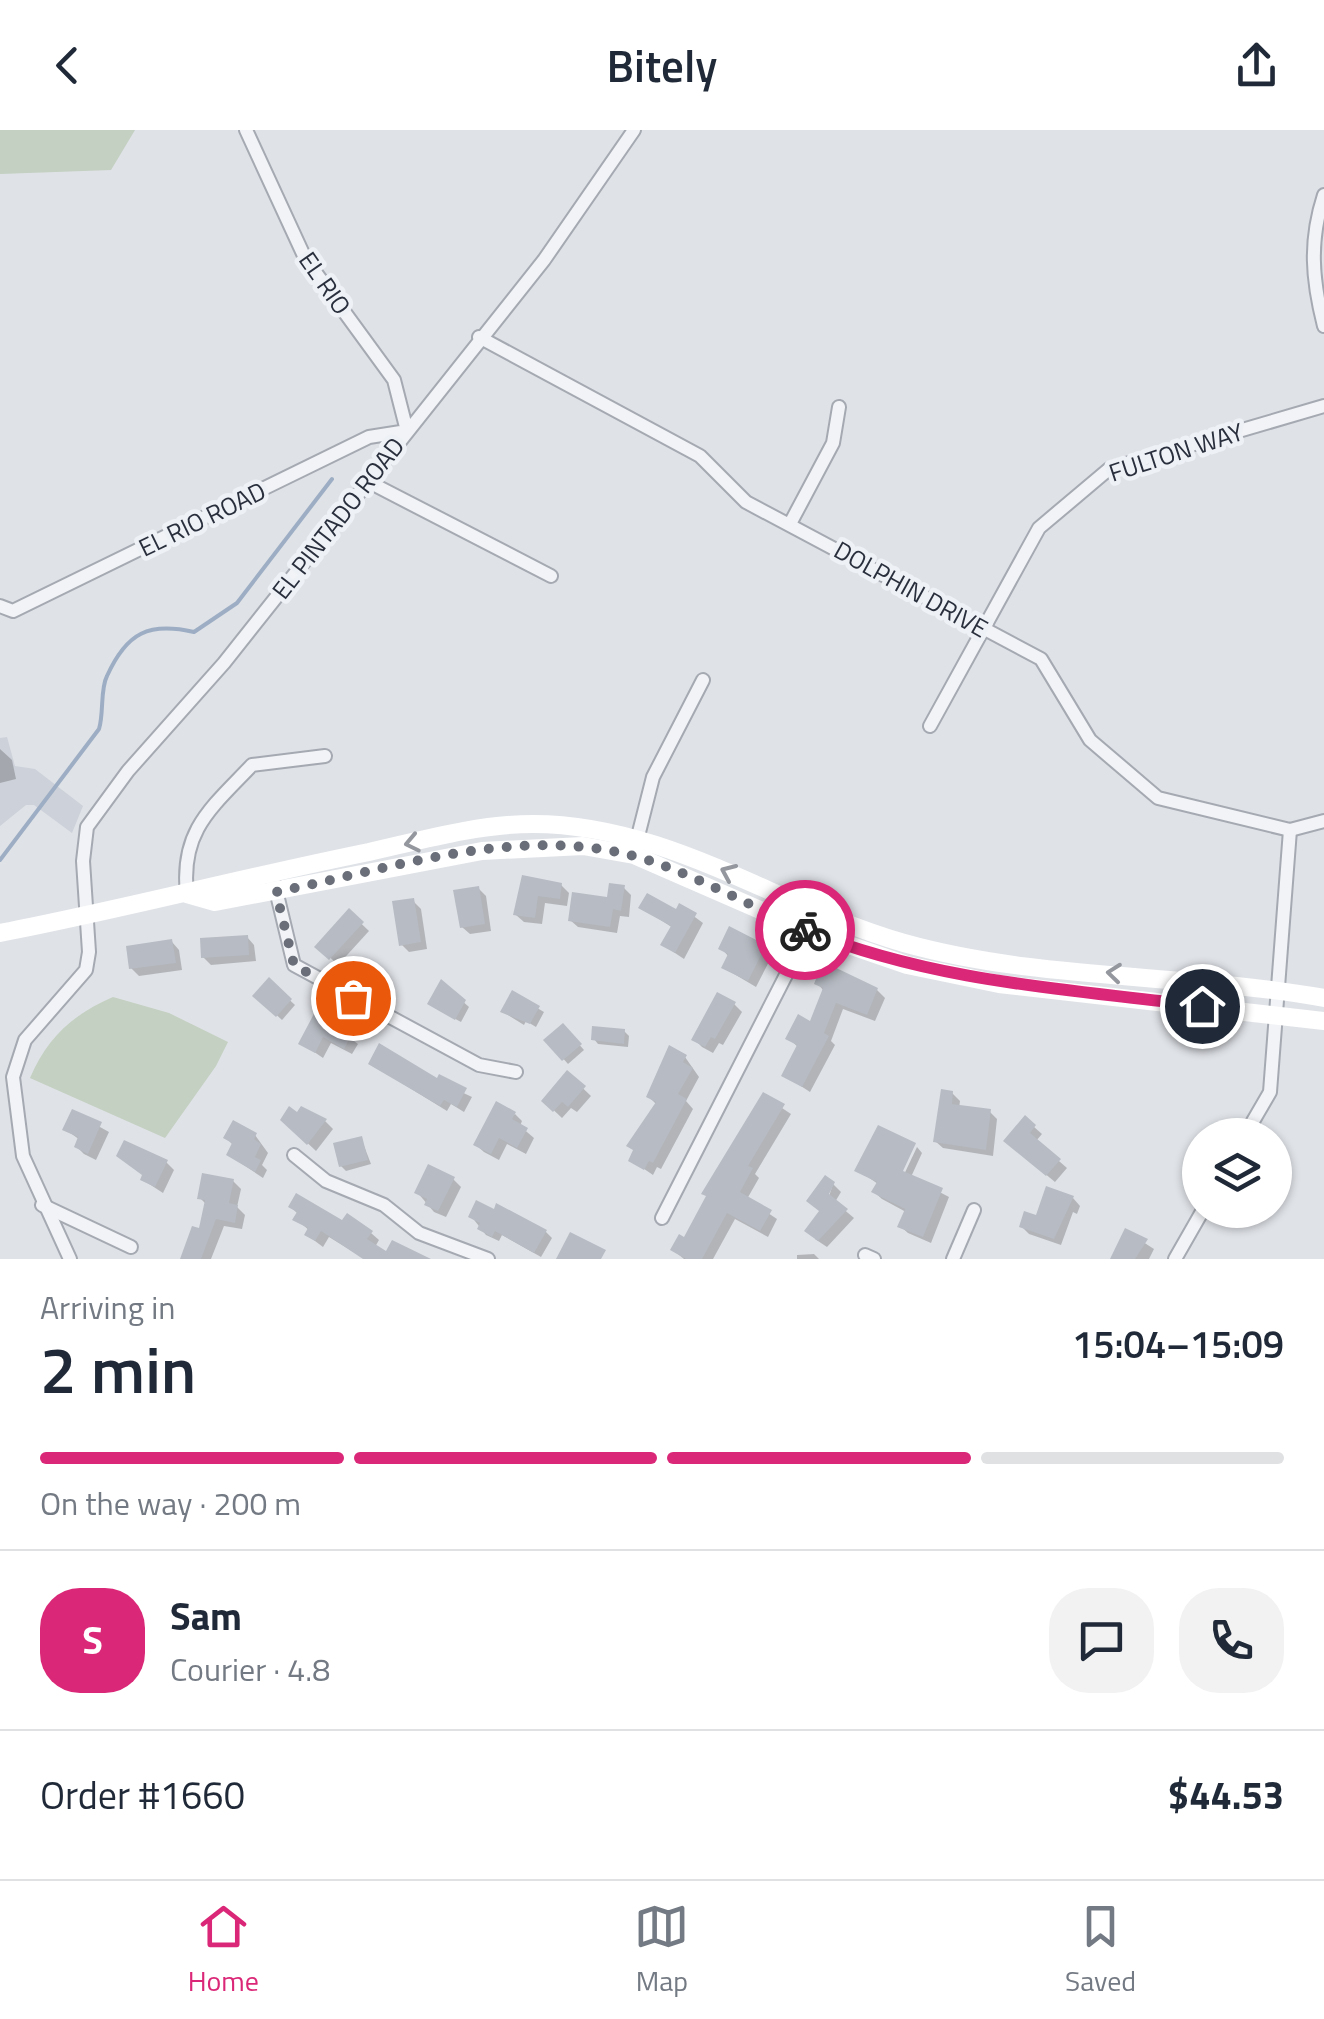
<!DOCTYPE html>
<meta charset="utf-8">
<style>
:root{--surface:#fff;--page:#f2f2f3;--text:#1f2937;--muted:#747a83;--line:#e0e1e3;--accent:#db2777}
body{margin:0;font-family:"Titillium Web",sans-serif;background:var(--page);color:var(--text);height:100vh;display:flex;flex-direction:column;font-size:38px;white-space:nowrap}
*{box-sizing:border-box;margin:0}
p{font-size:32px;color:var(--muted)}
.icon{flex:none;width:55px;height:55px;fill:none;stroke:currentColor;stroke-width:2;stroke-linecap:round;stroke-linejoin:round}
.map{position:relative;height:1129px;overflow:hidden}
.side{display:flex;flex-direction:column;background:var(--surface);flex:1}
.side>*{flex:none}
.buttons{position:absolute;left:1182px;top:988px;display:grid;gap:20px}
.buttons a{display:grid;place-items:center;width:110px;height:110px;border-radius:50%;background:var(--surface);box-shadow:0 2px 8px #0004;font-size:50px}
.pin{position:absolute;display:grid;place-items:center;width:85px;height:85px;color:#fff;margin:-42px;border:5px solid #fff;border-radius:50%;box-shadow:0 2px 10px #0007}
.courier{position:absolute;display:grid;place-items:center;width:100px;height:100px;margin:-50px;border:8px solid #db2777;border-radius:50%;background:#fff;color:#222;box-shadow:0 2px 12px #0007}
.summary em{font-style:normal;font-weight:600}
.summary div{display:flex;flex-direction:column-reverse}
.summary{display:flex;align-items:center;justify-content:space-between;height:170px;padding:0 40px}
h1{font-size:65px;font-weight:600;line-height:75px}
.bar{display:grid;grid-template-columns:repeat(4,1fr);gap:15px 10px;align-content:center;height:120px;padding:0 40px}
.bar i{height:12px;border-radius:8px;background:var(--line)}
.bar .active{background:var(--accent)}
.bar p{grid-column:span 4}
.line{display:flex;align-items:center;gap:25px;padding:0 40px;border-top:2px solid var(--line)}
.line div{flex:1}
.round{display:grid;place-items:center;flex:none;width:105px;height:105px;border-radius:40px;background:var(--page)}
header{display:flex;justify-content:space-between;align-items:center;height:130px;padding:0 40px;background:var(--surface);font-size:45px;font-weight:600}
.menu{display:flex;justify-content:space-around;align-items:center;height:140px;border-top:2px solid var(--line);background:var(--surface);font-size:28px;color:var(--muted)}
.menu a{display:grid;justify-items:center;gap:5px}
.menu .active{color:var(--accent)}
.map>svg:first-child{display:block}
</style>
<header><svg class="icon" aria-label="back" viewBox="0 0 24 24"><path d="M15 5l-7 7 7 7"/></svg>Bitely<svg class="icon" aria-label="share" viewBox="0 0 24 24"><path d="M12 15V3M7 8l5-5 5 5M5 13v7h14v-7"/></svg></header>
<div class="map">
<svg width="1324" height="1129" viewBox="0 0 1324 1129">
<rect width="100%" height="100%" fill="#dfe2e7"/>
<path fill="#cdd1d9" d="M 7,607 L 15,636 L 35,639 L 83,676 L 72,703 L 34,675 L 26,675 L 0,696 L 0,608 Z"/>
<g fill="#c4d0c1">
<path d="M 0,0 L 135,0 L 111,40 L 0,44 Z"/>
<path d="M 113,867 L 169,883 L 228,912 L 216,936 L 165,1008 L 30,948 C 47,908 73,884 113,867 Z"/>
</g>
<g fill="#0003">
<path d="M 0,619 L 12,630 L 16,649 L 0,653 Z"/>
<path d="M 524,748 L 561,755 L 569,763 L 567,776 L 545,773 L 542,794 L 524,792 L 516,785 Z"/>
<path d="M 478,758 L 486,766 L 491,801 L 470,804 L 462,797 Z"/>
<path d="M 624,758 L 631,765 L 629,787 L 620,786 L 617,803 L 578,797 L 570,790 Z"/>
<path d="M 413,771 L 421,779 L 427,819 L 409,822 L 401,814 Z"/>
<path d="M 680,776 L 703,793 L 684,829 L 663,815 L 673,798 L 641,777 L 677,782 Z"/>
<path d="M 349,782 L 369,801 L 338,835 L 318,816 Z"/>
<path d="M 247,807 L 254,815 L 256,831 L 211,835 L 203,827 Z"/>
<path d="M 172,812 L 179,820 L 182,840 L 139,846 L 131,838 Z"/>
<path d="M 765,817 L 773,824 L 756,857 L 724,838 L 729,827 L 721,818 Z"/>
<path d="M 269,851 L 295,875 L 282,890 L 256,866 Z"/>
<path d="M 442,853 L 469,877 L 461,892 L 435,878 Z"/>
<path d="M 817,853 L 877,860 L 885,868 L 875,891 L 843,879 L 831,911 L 835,915 L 810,962 L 784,945 L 798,917 L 788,908 L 811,894 L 824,861 Z"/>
<path d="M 513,864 L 544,882 L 536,897 L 526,891 L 524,895 L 503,882 Z"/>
<path d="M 734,874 L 742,882 L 723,915 L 719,913 L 713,923 L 702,917 L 694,909 Z"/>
<path d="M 317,883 L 358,914 L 352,924 L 331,913 L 323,928 L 301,913 Z"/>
<path d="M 563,896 L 584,920 L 568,934 L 547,910 Z"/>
<path d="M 624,901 L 629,906 L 628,917 L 598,914 L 594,909 Z"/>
<path d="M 685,927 L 699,947 L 686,971 L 693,979 L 661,1039 L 657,1037 L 653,1045 L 631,1030 L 657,975 L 649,967 Z"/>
<path d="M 371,934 L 438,951 L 472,967 L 464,982 L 451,974 L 447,981 Z"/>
<path d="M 568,944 L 591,966 L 577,982 L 571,978 L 562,988 L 544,971 Z"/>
<path d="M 952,963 L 960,971 L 959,978 L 990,982 L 997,989 L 993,1026 L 943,1018 L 935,1011 Z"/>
<path d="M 764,966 L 791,984 L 755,1044 L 759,1048 L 747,1069 L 777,1089 L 768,1107 L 735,1089 L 713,1129 L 684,1129 L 673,1120 L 685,1110 Z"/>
<path d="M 73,982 L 109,1002 L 96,1030 L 84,1024 L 77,1017 L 80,1010 L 65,999 Z"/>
<path d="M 515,984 L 522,991 L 520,996 L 534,1008 L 526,1024 L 507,1014 L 499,1030 L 484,1022 L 476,1015 Z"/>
<path d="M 1025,989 L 1042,1004 L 1036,1011 L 1067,1038 L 1055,1052 L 1014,1018 Z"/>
<path d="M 283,990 L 325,991 L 333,999 L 316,1021 Z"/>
<path d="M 255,1005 L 268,1023 L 262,1035 L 267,1040 L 263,1048 L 229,1025 L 234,1016 L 226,1008 Z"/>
<path d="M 361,1008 L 371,1034 L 346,1041 L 341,1036 Z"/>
<path d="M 917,1017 L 922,1023 L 911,1047 L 949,1067 L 931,1113 L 908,1103 L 900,1096 L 906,1082 L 882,1069 L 874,1062 L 878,1054 L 858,1040 L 900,1053 Z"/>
<path d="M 166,1032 L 174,1040 L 163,1063 L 143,1050 Z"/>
<path d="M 453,1049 L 461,1057 L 446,1087 L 434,1082 L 417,1062 Z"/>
<path d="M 233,1051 L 241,1059 L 237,1077 L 245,1085 L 242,1099 L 224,1096 L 211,1129 L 182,1129 L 201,1102 L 206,1074 L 200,1068 Z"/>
<path d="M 833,1054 L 841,1062 L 835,1072 L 854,1088 L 827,1117 L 815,1109 Z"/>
<path d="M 1073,1068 L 1080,1076 L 1077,1084 L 1073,1082 L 1061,1115 L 1029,1104 L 1021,1096 Z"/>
<path d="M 478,1073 L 546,1102 L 552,1108 L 541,1127 L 502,1105 L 499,1111 L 486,1105 L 471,1086 Z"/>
<path d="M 291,1077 L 371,1103 L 379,1110 L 375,1117 L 387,1125 L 424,1129 L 365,1129 L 329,1107 L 323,1117 L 307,1105 L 310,1101 L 296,1089 L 298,1084 Z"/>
<path d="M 1126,1101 L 1154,1119 L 1149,1129 L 1112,1129 Z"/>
<path d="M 814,1124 L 819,1129 L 797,1129 L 797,1125 Z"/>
</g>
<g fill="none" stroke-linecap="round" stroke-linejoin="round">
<path stroke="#9daec4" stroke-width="4" d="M 0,730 L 99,599 C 104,583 100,559 107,546 C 127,502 149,492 194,502 L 237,473 L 332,349"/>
</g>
<g fill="#b7bbc3">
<path d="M 522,745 L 562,753 L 560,769 L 538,766 L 535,788 L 513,785 Z"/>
<path d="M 609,753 L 625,755 L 621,781 L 613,779 L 610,797 L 568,791 L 572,762 L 607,767 Z"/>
<path d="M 479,756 L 485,794 L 460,798 L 453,760 Z"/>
<path d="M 647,763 L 676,779 L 679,773 L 697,783 L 675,823 L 660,815 L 671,796 L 638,778 Z"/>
<path d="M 414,768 L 421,812 L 399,816 L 392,771 Z"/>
<path d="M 349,778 L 364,792 L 329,830 L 314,817 Z"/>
<path d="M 729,796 L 766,815 L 748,851 L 721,838 L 728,824 L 718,819 Z"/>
<path d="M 248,805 L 249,825 L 201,828 L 200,808 Z"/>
<path d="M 172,809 L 176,833 L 129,839 L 126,816 Z"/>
<path d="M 830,835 L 878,858 L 867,885 L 836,873 L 824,903 L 829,906 L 802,957 L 781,946 L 797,915 L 785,909 L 798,884 L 810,891 L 823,858 L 814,854 L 821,836 L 828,839 Z"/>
<path d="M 269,847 L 292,869 L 276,887 L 252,866 Z"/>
<path d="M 441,849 L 466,870 L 455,890 L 427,874 Z"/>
<path d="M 512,860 L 540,876 L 530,894 L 500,882 Z"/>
<path d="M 717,862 L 736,872 L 715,909 L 711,907 L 705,917 L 691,910 Z"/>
<path d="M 316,880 L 352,904 L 344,919 L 323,907 L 315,923 L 298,914 Z"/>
<path d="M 563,893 L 582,914 L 562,931 L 543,910 Z"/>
<path d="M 592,896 L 625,899 L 624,914 L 591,910 Z"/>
<path d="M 379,913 L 437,948 L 439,944 L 467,958 L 457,977 L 444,970 L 440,976 L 368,934 Z"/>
<path d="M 669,915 L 687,925 L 683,932 L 693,938 L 678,964 L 687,969 L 653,1033 L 649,1031 L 644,1040 L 628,1031 L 633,1020 L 626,1016 L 656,972 L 646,967 Z"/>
<path d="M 567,940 L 586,956 L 568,977 L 562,972 L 553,982 L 541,971 Z"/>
<path d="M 941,959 L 953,961 L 952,974 L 991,979 L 986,1020 L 933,1012 Z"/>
<path d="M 763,962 L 785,974 L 748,1036 L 753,1038 L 740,1062 L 772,1080 L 760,1101 L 727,1083 L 702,1129 L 686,1129 L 670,1120 L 679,1104 L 684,1107 L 706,1066 L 701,1064 Z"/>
<path d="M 496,971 L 516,982 L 512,989 L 528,998 L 517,1018 L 499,1008 L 491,1024 L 473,1015 Z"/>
<path d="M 289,976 L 297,982 L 301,976 L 327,989 L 307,1015 L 280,990 Z"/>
<path d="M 72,979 L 102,992 L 88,1024 L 74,1017 L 78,1007 L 62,1000 Z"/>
<path d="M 1025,985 L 1036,995 L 1030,1003 L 1061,1029 L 1046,1046 L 1003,1011 Z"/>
<path d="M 233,990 L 257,1003 L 254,1009 L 261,1014 L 255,1027 L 261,1030 L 255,1042 L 226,1025 L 232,1013 L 223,1008 Z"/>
<path d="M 878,995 L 916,1013 L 903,1041 L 943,1058 L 923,1107 L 897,1097 L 905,1079 L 871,1062 L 877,1052 L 854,1041 Z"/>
<path d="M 362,1006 L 368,1030 L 339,1037 L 333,1013 Z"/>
<path d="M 124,1010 L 168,1030 L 155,1057 L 140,1050 L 142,1045 L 116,1026 Z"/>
<path d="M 428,1034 L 455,1047 L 438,1081 L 424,1075 L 427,1069 L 414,1063 Z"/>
<path d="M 202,1043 L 234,1049 L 229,1073 L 238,1075 L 235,1093 L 216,1089 L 201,1129 L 180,1129 L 192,1096 L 199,1098 L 205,1070 L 197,1069 Z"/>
<path d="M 825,1045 L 835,1052 L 829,1064 L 848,1079 L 818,1111 L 804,1101 L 819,1081 L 806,1071 Z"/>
<path d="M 1046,1056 L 1074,1066 L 1054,1109 L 1019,1097 L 1024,1081 L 1036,1085 Z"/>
<path d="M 296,1063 L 342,1090 L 347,1083 L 373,1101 L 367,1109 L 386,1121 L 392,1110 L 431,1129 L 363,1129 L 321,1101 L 315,1111 L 304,1105 L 308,1098 L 292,1090 L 297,1082 L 288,1077 Z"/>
<path d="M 476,1070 L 494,1079 L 496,1073 L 547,1100 L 534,1123 L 495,1101 L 492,1107 L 477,1099 L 480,1093 L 468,1087 Z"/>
<path d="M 1125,1098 L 1148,1109 L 1135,1129 L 1110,1129 Z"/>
<path d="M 570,1102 L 606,1120 L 601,1129 L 556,1129 Z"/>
</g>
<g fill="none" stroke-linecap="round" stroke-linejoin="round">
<defs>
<g id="street">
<path d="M 1324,65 C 1309,111 1312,149 1324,196"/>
<path d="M 479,207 L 700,326 L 746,372 L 1041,529 L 1090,610 L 1158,668 L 1290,700 L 1324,691"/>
<path d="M 367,351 L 551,446"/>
<path d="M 791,392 L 833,313 L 839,277"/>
<path d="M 0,476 L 13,481 L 369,307 L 407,301 L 394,250 L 305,128 L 246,0"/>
<path d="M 930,596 L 1039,398 L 1109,339 L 1324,276"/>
<path d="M 635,718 L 653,647 L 703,550"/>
<path d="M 274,752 L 294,835 L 479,935 L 516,942"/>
<path d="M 187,764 C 180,701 211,678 252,635 L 325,626"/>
<path d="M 1245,1005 L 1270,962 L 1290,700"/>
<path d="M 294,1025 L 326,1051 L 384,1075 L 419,1103 L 488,1129"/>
<path d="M 42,1075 L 131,1117"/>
<path d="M 662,1088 L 811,796"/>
<path d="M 865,1125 L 874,1129"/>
<path d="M 70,1129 L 23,1026 L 13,947 L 25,910 L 86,840 L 89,822 L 83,731 L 87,697 L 128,641 L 224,533 L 544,130 L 634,0"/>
<path d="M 953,1129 L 974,1080"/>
<path d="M 1175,1129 L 1203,1080"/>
</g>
</defs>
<use href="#street" stroke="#a5a9b1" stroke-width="16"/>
<use href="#street" stroke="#f1f3f6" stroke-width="12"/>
<g stroke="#fff" stroke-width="18">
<path d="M 187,764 L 215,772 L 482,721 L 583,716 L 634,725 L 808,801 L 907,835 L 999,854 L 1324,891"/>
<path d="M 0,803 C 124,779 245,747 369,722 C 422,710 478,694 533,694 C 668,694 778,777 904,813 C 1040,851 1186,843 1324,868"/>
</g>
</g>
<defs><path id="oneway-chevron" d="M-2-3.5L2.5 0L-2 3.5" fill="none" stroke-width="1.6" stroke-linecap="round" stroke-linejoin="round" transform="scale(2.5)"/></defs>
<g stroke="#94979e">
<use href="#oneway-chevron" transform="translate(412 713) rotate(168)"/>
<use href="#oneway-chevron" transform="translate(728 742) rotate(-156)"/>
<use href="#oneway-chevron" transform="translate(1114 843) rotate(-174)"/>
</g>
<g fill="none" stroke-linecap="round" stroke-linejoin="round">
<path stroke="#696e78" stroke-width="10" stroke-dasharray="0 18" d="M 353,868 L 294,835 L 276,762 C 390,739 514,696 630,725 C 681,737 754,778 805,800"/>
<path stroke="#db2777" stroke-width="12" d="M 805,800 C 934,852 1065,859 1202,876"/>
</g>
<g text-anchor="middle" stroke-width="9" stroke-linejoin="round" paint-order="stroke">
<g font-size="25" fill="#292f3d" stroke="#eef1f5">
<text transform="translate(325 153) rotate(55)" y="9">EL RIO</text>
<text transform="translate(1176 322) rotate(-18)" y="9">FULTON WAY</text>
<text transform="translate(338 388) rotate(-52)" y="9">EL PINTADO ROAD</text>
<text transform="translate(202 389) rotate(-26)" y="9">EL RIO ROAD</text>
<text transform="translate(911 459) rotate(29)" y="9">DOLPHIN DRIVE</text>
</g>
</g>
</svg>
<div class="buttons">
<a><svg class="icon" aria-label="layers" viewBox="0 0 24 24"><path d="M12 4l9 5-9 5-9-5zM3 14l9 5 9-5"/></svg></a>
</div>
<div class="pin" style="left:353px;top:868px;background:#ea580c"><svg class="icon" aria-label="bag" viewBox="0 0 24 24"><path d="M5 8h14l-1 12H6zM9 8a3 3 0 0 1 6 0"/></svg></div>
<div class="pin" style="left:1202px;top:876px;background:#1f2937"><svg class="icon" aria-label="home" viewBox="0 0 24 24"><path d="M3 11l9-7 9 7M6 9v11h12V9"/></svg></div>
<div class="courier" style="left:805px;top:800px"><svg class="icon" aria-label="bike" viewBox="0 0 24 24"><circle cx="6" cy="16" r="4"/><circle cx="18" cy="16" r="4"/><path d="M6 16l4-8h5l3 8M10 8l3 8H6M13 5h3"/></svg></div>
</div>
<section class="side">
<div class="summary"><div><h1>2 min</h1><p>Arriving in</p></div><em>15:04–15:09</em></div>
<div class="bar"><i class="active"></i><i class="active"></i><i class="active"></i><i></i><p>On the way · 200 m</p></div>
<div class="line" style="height:180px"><b class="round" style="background:var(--accent);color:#fff">S</b><div><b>Sam</b><p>Courier · 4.8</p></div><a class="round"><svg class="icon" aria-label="chat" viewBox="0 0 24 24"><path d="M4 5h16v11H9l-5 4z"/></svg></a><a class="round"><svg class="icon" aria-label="phone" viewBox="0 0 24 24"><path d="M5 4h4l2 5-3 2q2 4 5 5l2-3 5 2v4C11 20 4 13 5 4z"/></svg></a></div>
<div class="line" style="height:130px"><div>Order #1660</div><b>$44.53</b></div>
</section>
<nav class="menu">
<a class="active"><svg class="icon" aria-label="home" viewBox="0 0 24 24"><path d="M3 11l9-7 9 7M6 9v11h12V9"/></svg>Home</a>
<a><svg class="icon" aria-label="map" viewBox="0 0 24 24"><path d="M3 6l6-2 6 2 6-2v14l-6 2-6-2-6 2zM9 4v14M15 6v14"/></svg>Map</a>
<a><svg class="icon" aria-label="saved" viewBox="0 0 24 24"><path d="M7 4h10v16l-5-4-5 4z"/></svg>Saved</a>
</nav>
